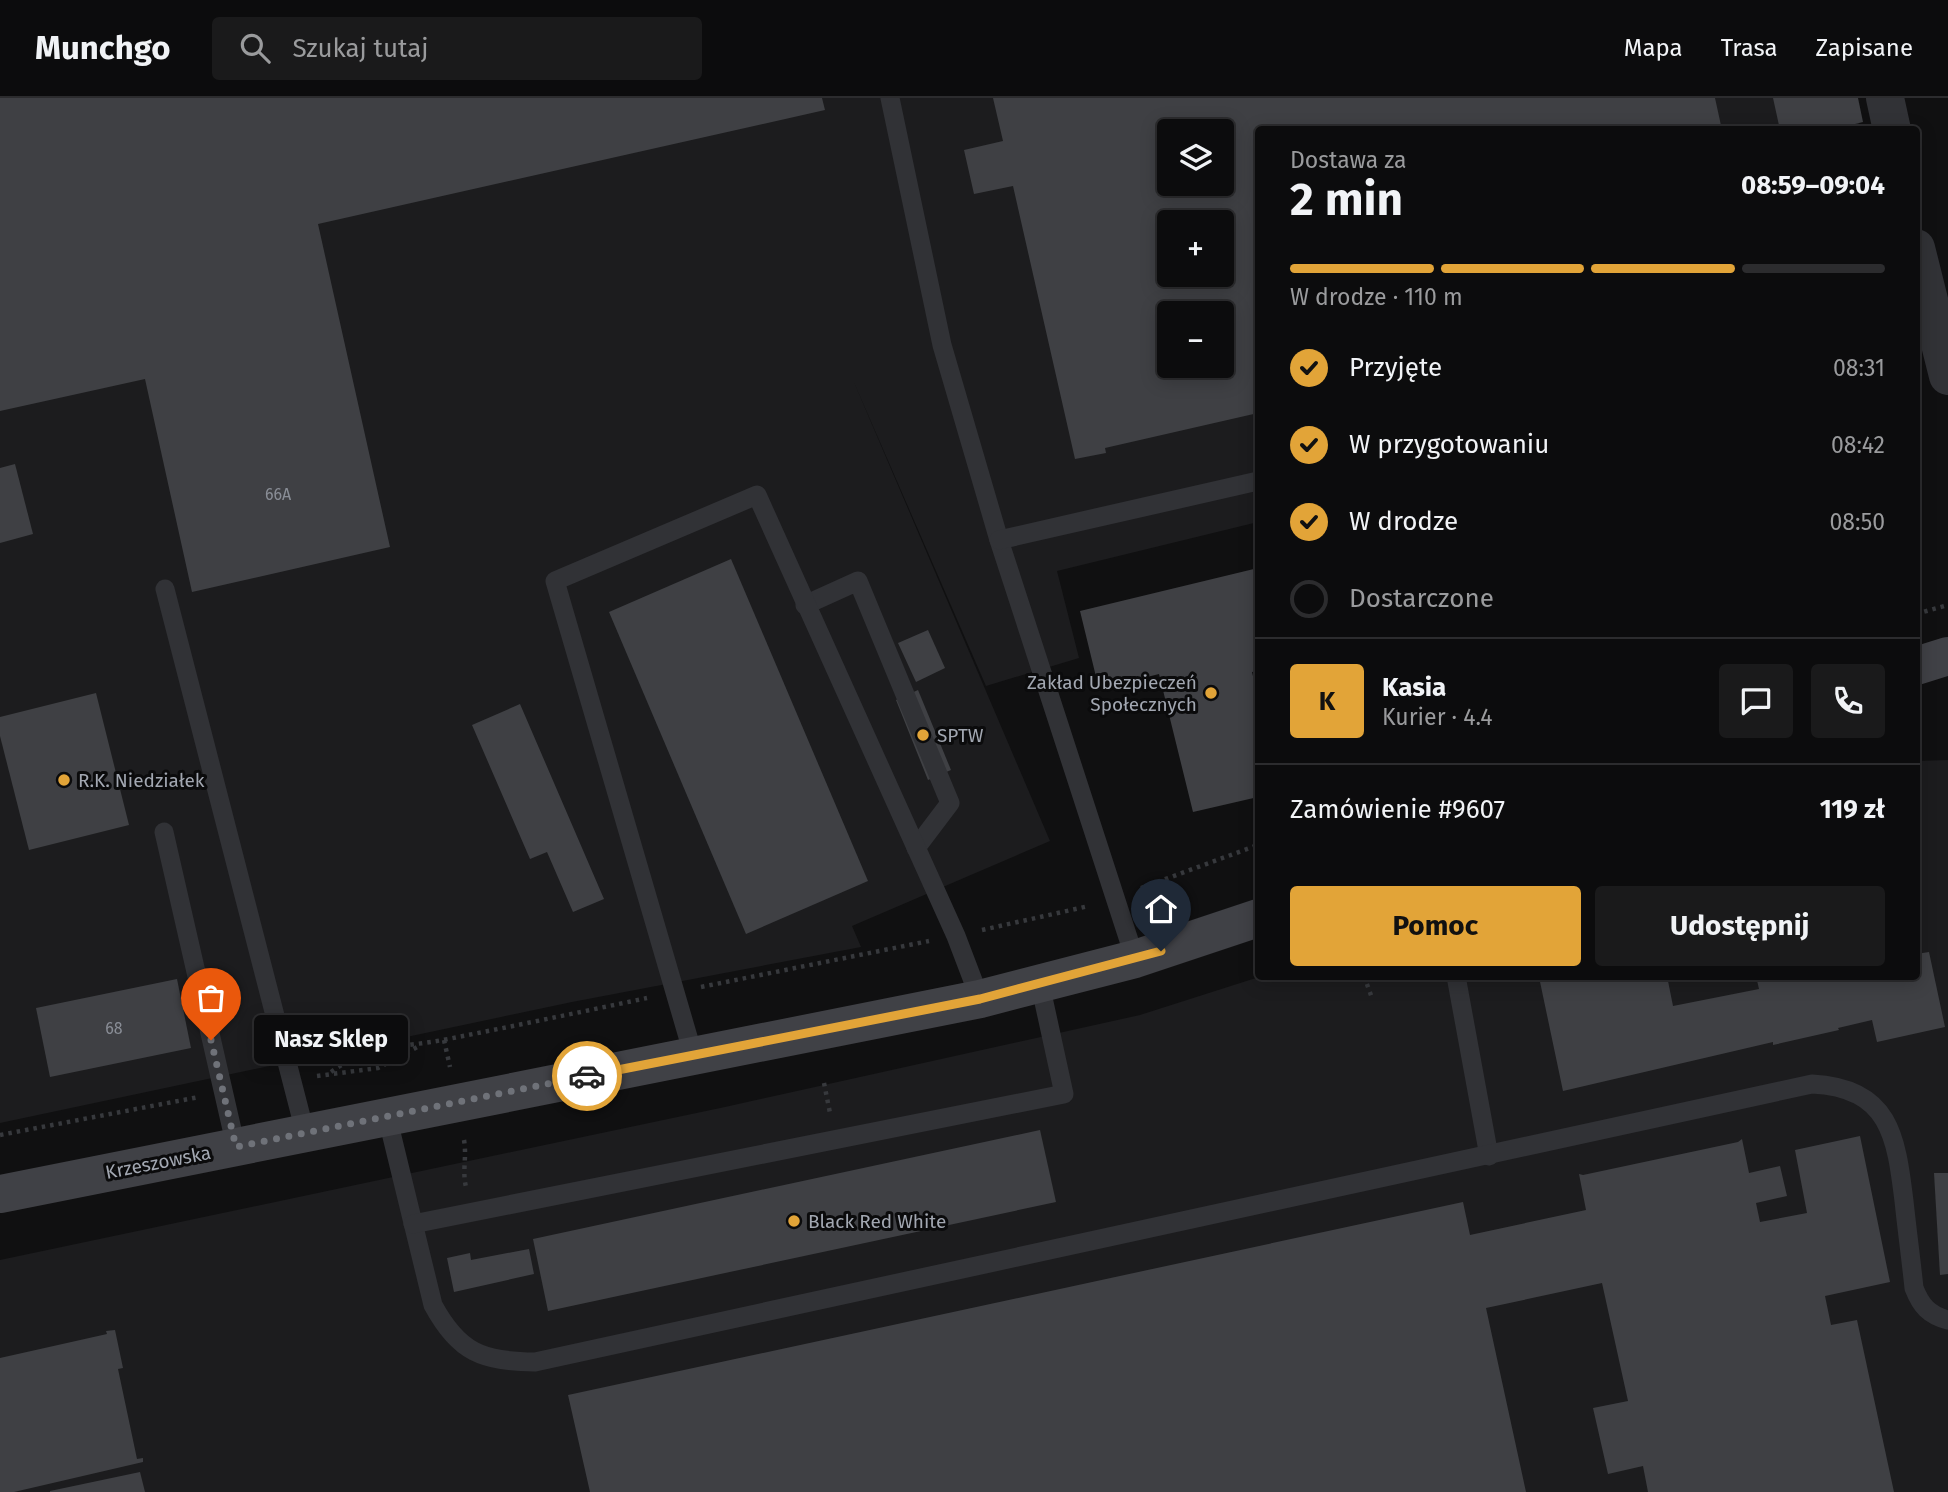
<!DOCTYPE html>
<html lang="pl">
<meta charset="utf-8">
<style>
:root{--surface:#0c0c0d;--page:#1a1a1b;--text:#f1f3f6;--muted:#9a9b9d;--line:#2c2c2e;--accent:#e2a438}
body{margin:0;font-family:"Fira Sans",sans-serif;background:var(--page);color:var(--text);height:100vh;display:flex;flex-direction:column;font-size:26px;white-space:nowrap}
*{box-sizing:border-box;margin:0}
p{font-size:23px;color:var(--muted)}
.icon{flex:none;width:38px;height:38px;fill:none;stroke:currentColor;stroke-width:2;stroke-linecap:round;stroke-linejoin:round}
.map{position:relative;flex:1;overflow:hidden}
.sheet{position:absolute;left:1255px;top:28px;width:665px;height:854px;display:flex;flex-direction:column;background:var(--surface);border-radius:7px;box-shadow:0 4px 18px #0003,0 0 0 2px var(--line)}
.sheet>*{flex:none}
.buttons{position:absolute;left:1157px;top:21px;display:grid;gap:14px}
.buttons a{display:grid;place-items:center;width:77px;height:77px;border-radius:7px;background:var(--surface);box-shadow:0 4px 18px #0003,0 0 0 2px var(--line);font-size:35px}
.pin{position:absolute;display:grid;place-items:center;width:60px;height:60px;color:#fff;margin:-72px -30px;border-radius:50% 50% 50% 0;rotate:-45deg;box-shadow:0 0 7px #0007}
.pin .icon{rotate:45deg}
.courier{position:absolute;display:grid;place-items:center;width:70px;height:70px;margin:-35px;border:5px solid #e2a438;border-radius:50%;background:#fff;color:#222;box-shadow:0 2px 9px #0007}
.bubble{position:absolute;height:49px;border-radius:7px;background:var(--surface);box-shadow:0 4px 18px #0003,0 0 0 2px var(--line);font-size:23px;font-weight:700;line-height:49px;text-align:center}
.headline em{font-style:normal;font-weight:700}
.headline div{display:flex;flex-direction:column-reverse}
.headline{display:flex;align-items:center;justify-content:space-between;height:119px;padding:0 35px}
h1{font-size:46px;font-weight:700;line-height:52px}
.bar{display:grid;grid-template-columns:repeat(4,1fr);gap:10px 7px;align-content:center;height:84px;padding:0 35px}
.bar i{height:9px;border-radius:5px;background:var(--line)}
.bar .on{background:var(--accent)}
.bar p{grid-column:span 4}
.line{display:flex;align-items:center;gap:18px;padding:0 35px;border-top:2px solid var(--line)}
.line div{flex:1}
.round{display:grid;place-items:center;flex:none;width:74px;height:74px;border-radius:7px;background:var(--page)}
ol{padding:0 35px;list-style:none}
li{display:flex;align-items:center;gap:21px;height:77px}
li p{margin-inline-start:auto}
li .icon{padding:7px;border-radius:50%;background:var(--accent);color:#111;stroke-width:4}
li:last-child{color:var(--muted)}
li i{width:38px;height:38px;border:4px solid var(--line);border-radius:50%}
.action{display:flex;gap:14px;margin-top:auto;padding:14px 35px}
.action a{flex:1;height:80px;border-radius:7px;background:var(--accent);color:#111;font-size:28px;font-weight:700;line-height:80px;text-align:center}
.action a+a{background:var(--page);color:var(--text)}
header{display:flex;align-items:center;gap:42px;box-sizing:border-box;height:98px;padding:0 35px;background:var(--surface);border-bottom:2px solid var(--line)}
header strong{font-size:33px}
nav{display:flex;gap:38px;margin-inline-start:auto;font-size:24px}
.search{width:490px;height:63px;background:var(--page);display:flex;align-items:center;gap:18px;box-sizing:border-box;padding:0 24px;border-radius:7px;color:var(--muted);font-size:26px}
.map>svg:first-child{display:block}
</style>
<header>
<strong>Munchgo</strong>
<div class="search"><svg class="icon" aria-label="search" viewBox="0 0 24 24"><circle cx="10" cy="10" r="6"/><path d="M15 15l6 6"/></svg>Szukaj tutaj</div>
<nav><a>Mapa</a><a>Trasa</a><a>Zapisane</a></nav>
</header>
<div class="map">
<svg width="1948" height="1394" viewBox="0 0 1948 1394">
<rect width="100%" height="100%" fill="#101011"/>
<g fill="#1c1c1e" fill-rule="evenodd">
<path d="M 0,0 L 1853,0 L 1860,31 L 1258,32 L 1258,424 L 1057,473 L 1079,560 L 986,588 L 853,282 L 1050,743 L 852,828 L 861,849 L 572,904 L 0,1025 ZM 1169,33 L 1222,33 L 1222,86 L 1169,86 ZM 1169,124 L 1222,124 L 1222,177 L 1169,177 ZM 1169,215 L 1222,215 L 1222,268 L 1169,268 Z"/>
<path d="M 1948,662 L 1948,1394 L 0,1394 L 0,1162 L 725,1009 L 1140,917 L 1259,879 L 1916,878 L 1916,663 Z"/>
</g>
<g fill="#3f4044" fill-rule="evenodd">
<path d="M 0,0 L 822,0 L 825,12 L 318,126 L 390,449 L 192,494 L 145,281 L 0,313 Z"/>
<path d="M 993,0 L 1715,0 L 1722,32 L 1258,32 L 1258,315 L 1105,350 L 1106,355 L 1075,361 L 1013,88 L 974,96 L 964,52 L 1003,43 ZM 1169,33 L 1222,33 L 1222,86 L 1169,86 ZM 1169,124 L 1222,124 L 1222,177 L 1169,177 ZM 1169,215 L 1222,215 L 1222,268 L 1169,268 Z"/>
<path d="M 1773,0 L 1858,0 L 1863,24 L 1831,32 L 1780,32 Z"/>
<path d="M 15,366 L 33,436 L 0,445 L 0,370 Z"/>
<path d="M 731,461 L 868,783 L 746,836 L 609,514 Z"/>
<path d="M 1258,470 L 1258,573 L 1252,574 L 1258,599 L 1258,699 L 1193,714 L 1159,576 L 1099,591 L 1080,513 Z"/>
<path d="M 928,532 L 945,570 L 916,584 L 898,545 Z"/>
<path d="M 918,592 L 951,672 L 928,682 L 896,602 Z"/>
<path d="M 96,595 L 129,727 L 29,752 L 0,638 L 0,619 Z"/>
<path d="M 520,606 L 604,801 L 573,814 L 547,754 L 530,761 L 472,627 Z"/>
<path d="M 1929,854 L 1945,929 L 1877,944 L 1872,922 L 1838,930 L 1839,932 L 1773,947 L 1773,944 L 1563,993 L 1539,879 L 1667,878 L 1673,908 L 1759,891 L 1756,878 L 1916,878 L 1916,856 Z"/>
<path d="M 177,881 L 191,950 L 50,979 L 36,910 Z"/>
<path d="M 1040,1032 L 1056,1104 L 548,1213 L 533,1141 Z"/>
<path d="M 1860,1038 L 1890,1184 L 1825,1198 L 1831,1227 L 1857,1222 L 1894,1394 L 1648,1394 L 1643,1368 L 1608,1376 L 1593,1310 L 1628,1303 L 1602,1185 L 1486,1210 L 1526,1394 L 590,1394 L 568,1297 L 1463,1104 L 1470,1137 L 1586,1112 L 1579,1076 L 1583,1077 L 1738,1044 L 1742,1041 L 1749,1075 L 1780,1068 L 1787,1098 L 1756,1105 L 1760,1124 L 1807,1115 L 1795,1052 Z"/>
<path d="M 1934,1075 L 1948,1075 L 1948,1176 L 1940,1177 Z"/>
<path d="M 529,1151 L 534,1176 L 454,1194 L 447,1160 L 470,1155 L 471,1162 Z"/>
<path d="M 115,1232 L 123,1270 L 118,1271 L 137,1361 L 143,1360 L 143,1364 L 14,1394 L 0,1394 L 0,1260 L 107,1236 L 106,1233 Z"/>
<path d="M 140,1374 L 145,1394 L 50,1394 L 50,1393 Z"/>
</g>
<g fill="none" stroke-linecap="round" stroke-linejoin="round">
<g stroke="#37393d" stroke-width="4.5" stroke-dasharray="3.5 5" stroke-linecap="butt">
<path d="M 1916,516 L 1948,507"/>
<path d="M 1141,790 L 1258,747"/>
<path d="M 982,832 L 1089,808"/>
<path d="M 1364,878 L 1372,900"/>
<path d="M 701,889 L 929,843"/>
<path d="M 444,942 L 450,969"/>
<path d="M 331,974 C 371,946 402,950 448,941 C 514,928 581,914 647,900"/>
<path d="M 317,978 L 378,970 L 421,947"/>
<path d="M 824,985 L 830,1015"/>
<path d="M 0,1037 L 199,999"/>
<path d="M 464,1042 C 467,1059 462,1073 466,1089"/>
</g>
<g stroke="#313236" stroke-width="19">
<path d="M 890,0 L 942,247 L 999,442 L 1135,861"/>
<path d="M 999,442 L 1258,383"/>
<path d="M 165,491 L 305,1034"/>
<path d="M 805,507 L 858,483 L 950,705 L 916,750"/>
<path d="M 164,734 L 236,1049"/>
<path d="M 1456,878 L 1489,1058"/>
<path d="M 693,956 L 555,483 L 757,397 L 956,838 L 980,901"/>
<path d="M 387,1018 L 433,1207 C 459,1255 482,1263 535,1264 L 1812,986 C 1890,990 1896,1038 1904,1103 C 1907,1132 1911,1161 1914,1190 C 1921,1208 1929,1217 1948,1222"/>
<path d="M 413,1126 L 1064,996 L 1040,886"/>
</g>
<g stroke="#313236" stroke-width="38">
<path d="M 1885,0 L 1892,32"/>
<path d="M 1916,150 L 1948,278"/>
</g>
<g stroke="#404146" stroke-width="38">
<path d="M 1916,568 L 1948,558"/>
<path d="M 0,1096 L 980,901 L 1135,861 L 1258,820"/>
</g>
</g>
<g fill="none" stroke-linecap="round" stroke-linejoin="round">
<path stroke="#6f7279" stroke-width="7" stroke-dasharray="0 12.6" d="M 211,942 L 236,1049 L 587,978"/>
<path stroke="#e2a438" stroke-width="9" d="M 587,978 L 980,901 L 1161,853"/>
</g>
<g fill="#e2a438" stroke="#0b0b0c" stroke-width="2.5">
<circle cx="1211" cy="595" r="7"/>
<circle cx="923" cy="637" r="7"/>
<circle cx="64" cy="682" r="7"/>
<circle cx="794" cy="1123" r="7"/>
</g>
<g text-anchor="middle" stroke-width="6" stroke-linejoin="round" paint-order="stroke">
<g font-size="16" fill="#898d96">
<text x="278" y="402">66A</text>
<text x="114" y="936">68</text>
</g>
<g font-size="19" fill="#a2a7b1" stroke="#0b0b0c" text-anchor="start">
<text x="1197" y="591" text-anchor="end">Zakład Ubezpieczeń<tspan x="1197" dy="22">Społecznych</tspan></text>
<text x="937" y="644">SPTW</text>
<text x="78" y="689">R.K. Niedziałek</text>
<text x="808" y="1130">Black Red White</text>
</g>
<g font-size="19" fill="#a2a7b1" stroke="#0b0b0c">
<text transform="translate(158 1064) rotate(-11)" y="7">Krzeszowska</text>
</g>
</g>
</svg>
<div class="buttons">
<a><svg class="icon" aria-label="layers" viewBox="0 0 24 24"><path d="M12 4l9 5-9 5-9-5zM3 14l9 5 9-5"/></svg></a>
<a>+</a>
<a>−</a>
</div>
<div class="pin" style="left:211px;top:942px;background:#ea580c"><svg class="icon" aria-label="bag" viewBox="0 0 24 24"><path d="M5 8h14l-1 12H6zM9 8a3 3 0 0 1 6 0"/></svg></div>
<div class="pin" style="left:1161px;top:853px;background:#1f2937"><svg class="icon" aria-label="home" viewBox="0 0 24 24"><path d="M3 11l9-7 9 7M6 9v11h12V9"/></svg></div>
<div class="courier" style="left:587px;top:978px"><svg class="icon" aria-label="car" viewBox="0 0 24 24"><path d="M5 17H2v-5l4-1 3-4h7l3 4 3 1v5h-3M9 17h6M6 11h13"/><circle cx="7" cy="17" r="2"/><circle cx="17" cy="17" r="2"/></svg></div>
<div class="bubble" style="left:254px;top:917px;width:154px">Nasz Sklep</div>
<section class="sheet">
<div class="headline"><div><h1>2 min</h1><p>Dostawa za</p></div><em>08:59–09:04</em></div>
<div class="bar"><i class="on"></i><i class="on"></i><i class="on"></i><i></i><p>W drodze · 110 m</p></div>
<ol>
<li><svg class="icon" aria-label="check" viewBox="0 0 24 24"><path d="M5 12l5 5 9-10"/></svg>Przyjęte<p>08:31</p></li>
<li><svg class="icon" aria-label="check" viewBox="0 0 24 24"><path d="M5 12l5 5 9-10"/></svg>W przygotowaniu<p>08:42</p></li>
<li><svg class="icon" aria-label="check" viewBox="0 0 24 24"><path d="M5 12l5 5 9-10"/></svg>W drodze<p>08:50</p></li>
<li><i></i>Dostarczone</li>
</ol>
<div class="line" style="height:126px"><b class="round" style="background:var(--accent);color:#111">K</b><div><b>Kasia</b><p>Kurier · 4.4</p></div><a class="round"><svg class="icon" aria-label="chat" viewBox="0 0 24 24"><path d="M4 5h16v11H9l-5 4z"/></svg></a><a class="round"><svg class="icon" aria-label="phone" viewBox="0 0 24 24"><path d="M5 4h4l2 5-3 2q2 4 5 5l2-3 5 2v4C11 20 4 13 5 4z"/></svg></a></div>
<div class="line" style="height:91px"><div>Zamówienie #9607</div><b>119 zł</b></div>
<div class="action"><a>Pomoc</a><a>Udostępnij</a></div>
</section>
</div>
